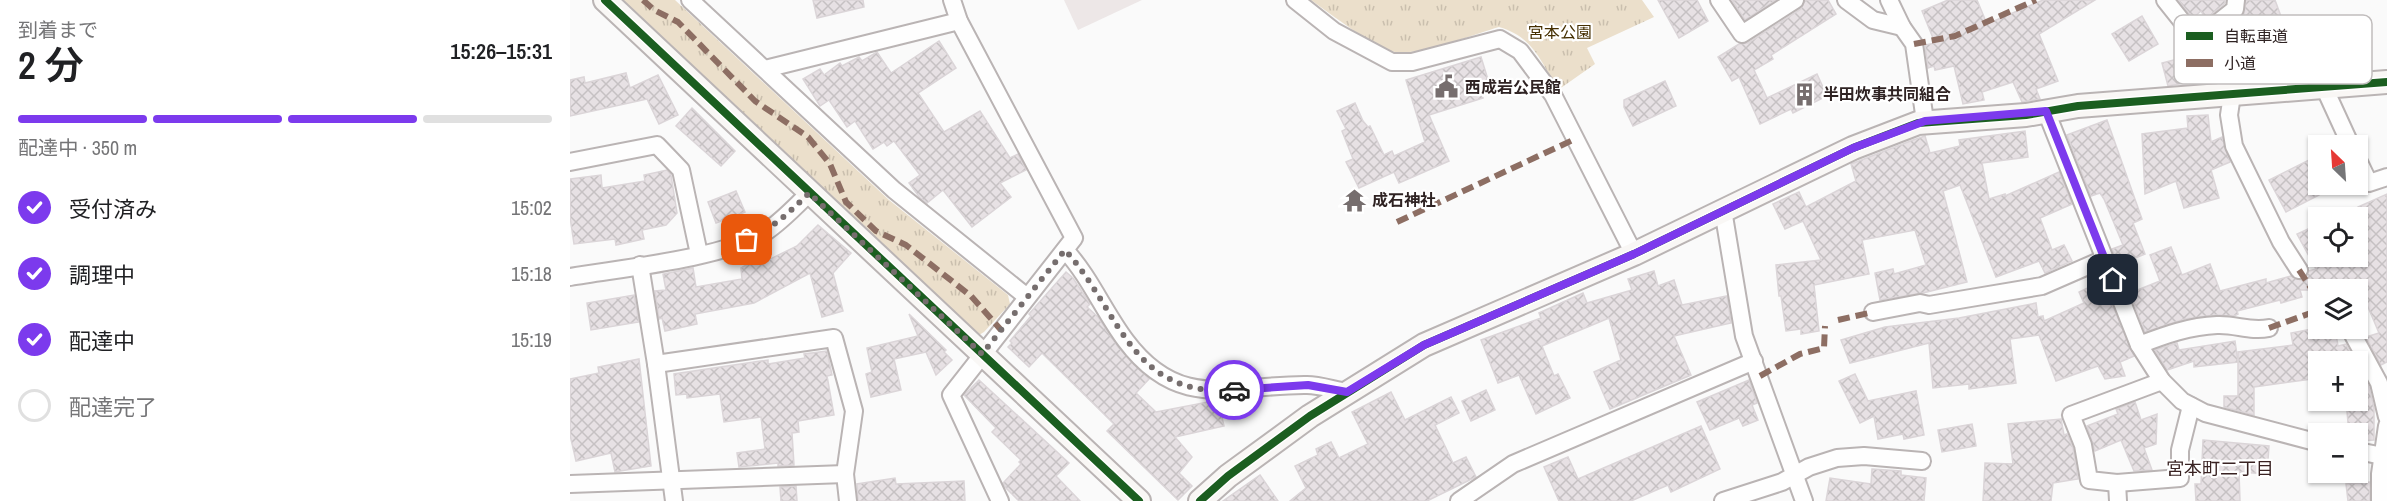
<!DOCTYPE html>
<html lang="ja">
<meta charset="utf-8">
<style>
:root{--surface:#fff;--page:#f6f6f6;--text:#202124;--muted:#757577;--line:#e0e0e0;--accent:#7c3aed}
body{margin:0;font-family:"Archivo Narrow","Noto Sans JP",sans-serif;background:var(--page);color:var(--text);height:100vh;display:flex;flex-direction:column;font-size:22px;white-space:nowrap}
*{box-sizing:border-box;margin:0}
p{font-size:20px;color:var(--muted)}
.icon{flex:none;width:33px;height:33px;fill:none;stroke:currentColor;stroke-width:2;stroke-linecap:round;stroke-linejoin:round}
.map{position:relative;flex:1;overflow:hidden}
.panel{display:flex;flex-direction:column;background:var(--surface);width:570px}
.panel>*{flex:none}
.needle{width:39px;rotate:335deg}
.buttons{position:absolute;left:1738px;top:135px;display:grid;gap:12px}
.buttons a{display:grid;place-items:center;width:60px;height:60px;border-radius:0px;background:var(--surface);box-shadow:0 2px 4px #0004;font-size:30px}
.pin{position:absolute;display:grid;place-items:center;width:51px;height:51px;color:#fff;margin:-26px;border-radius:12px;box-shadow:0 3px 9px #0006}
.courier{position:absolute;display:grid;place-items:center;width:60px;height:60px;margin:-30px;border:4px solid #7c3aed;border-radius:50%;background:#fff;color:#222;box-shadow:0 2px 8px #0007}
.overview em{font-style:normal;font-weight:600}
.overview div{display:flex;flex-direction:column-reverse}
.overview{display:flex;align-items:center;justify-content:space-between;height:102px;padding:0 18px}
h1{font-size:39px;font-weight:600;line-height:45px}
.bar{display:grid;grid-template-columns:repeat(4,1fr);gap:9px 6px;align-content:center;height:72px;padding:0 18px}
.bar i{height:8px;border-radius:4px;background:var(--line)}
.bar .active{background:var(--accent)}
.bar p{grid-column:span 4}
ol{padding:0 18px;list-style:none}
li{display:flex;align-items:center;gap:18px;height:66px}
li p{margin-inline-start:auto}
li .icon{padding:6px;border-radius:50%;background:var(--accent);color:#fff;stroke-width:4}
li:last-child{color:var(--muted)}
li i{width:33px;height:33px;border:3px solid var(--line);border-radius:50%}
main{display:flex;flex:1;min-height:0}
.map>svg:first-child{display:block}
</style>
<main>
<section class="panel">
<div class="overview"><div><h1>2 分</h1><p>到着まで</p></div><em>15:26–15:31</em></div>
<div class="bar"><i class="active"></i><i class="active"></i><i class="active"></i><i></i><p>配達中 · 350 m</p></div>
<ol>
<li><svg class="icon" aria-label="check" viewBox="0 0 24 24"><path d="M5 12l5 5 9-10"/></svg>受付済み<p>15:02</p></li>
<li><svg class="icon" aria-label="check" viewBox="0 0 24 24"><path d="M5 12l5 5 9-10"/></svg>調理中<p>15:18</p></li>
<li><svg class="icon" aria-label="check" viewBox="0 0 24 24"><path d="M5 12l5 5 9-10"/></svg>配達中<p>15:19</p></li>
<li><i></i>配達完了</li>
</ol>
</section>
<div class="map">
<svg width="1817" height="501" viewBox="0 0 1817 501">
<defs>
<pattern id="park-tufts" width="24" height="20" patternUnits="userSpaceOnUse" patternTransform="scale(1.5)"><rect width="24" height="20" fill="#ebdfcb"/><path d="M3 7l-1-3M5 7V3M7 7l1-3M15 17l-1-3M17 17v-4M19 17l1-3" fill="none" stroke="#cabfae"/></pattern>
<pattern id="building-cross-hatch" width="8" height="8" patternUnits="userSpaceOnUse" patternTransform="scale(1.5)"><rect width="8" height="8" fill="#e7e1e4"/><path d="M0 0l8 8M0 8l8-8" fill="none" stroke="#c6c1c3"/></pattern>
</defs>
<rect width="100%" height="100%" fill="#fafafa"/>
<path fill="#ede7e7" d="M 494,0 L 572,0 L 508,30 Z"/>
<g fill="url(#park-tufts)">
<path d="M 53,0 L 105,0 L 319,200 L 438,295 L 440,304 L 414,332 L 409,335 Z"/>
<path d="M 741,0 L 1072,0 L 1084,17 L 1017,48 L 1025,64 L 988,90 C 971,62 964,37 929,27 C 905,34 848,56 825,52 C 805,48 759,13 741,0 Z"/>
</g>
<g fill="url(#building-cross-hatch)" stroke="#dbd5d8" stroke-width="1.5">
<path d="M 243,0 L 293,0 L 294,7 L 247,18 Z"/>
<path d="M 1088,0 L 1127,0 L 1138,21 L 1109,38 Z"/>
<path d="M 1162,0 L 1206,0 L 1175,20 Z"/>
<path d="M 1235,0 L 1258,0 L 1266,14 L 1201,55 L 1203,59 L 1184,70 L 1197,98 L 1247,74 L 1257,96 L 1223,113 L 1221,109 L 1190,124 L 1169,77 L 1162,81 L 1148,57 L 1169,44 L 1178,43 L 1231,9 Z"/>
<path d="M 1378,0 L 1407,0 L 1417,24 L 1473,0 L 1525,0 L 1469,34 L 1488,81 L 1466,89 L 1470,99 L 1452,102 L 1443,82 L 1412,92 L 1414,100 L 1393,104 L 1384,66 L 1365,70 L 1364,66 L 1358,68 L 1355,45 L 1365,43 L 1352,11 Z"/>
<path d="M 1608,0 L 1655,0 L 1655,3 L 1636,19 L 1631,11 L 1623,18 Z"/>
<path d="M 1676,0 L 1705,0 L 1716,30 L 1746,25 L 1751,54 L 1707,62 L 1673,78 L 1664,57 L 1648,36 L 1674,14 Z"/>
<path d="M 1572,16 L 1588,44 L 1559,61 L 1542,34 Z"/>
<path d="M 369,41 L 386,68 L 348,93 L 374,132 L 410,111 L 440,158 L 448,154 L 456,170 L 430,183 L 441,197 L 402,227 L 373,190 L 357,203 L 350,198 L 339,183 L 350,175 L 324,141 L 317,146 L 314,142 L 303,149 L 285,121 L 277,127 L 259,100 L 250,106 L 233,79 L 250,69 L 254,75 L 270,63 L 272,66 L 289,57 L 292,61 L 307,52 L 321,73 Z"/>
<path d="M 911,57 L 920,86 L 910,89 L 913,98 L 859,115 L 879,161 L 829,183 L 824,172 L 789,188 L 776,162 L 783,159 L 772,131 L 776,129 L 767,111 L 785,103 L 793,121 L 798,127 L 800,126 L 814,155 L 822,151 L 824,156 L 855,142 L 836,80 Z"/>
<path d="M 1611,58 L 1627,81 L 1598,86 L 1592,63 Z"/>
<path d="M 56,73 L 60,88 L 88,75 L 108,115 L 89,124 L 77,99 L 0,116 L 0,80 L 14,77 L 15,83 Z"/>
<path d="M 1095,81 L 1106,106 L 1063,126 L 1054,107 L 1054,100 Z"/>
<path d="M 122,108 L 165,151 L 151,166 L 106,126 Z"/>
<path d="M 1638,115 L 1641,142 L 1652,137 L 1660,162 L 1641,170 L 1649,198 L 1614,208 L 1606,181 L 1575,194 L 1572,134 L 1618,128 L 1617,116 Z"/>
<path d="M 1537,120 L 1572,219 L 1563,223 L 1575,254 L 1548,265 L 1542,249 L 1553,245 L 1534,199 L 1530,193 L 1521,196 L 1497,135 Z"/>
<path d="M 1455,131 L 1458,157 L 1412,163 L 1419,199 L 1435,194 L 1435,196 L 1489,172 L 1502,204 L 1470,218 L 1482,250 L 1494,245 L 1502,261 L 1475,273 L 1469,261 L 1426,277 L 1390,185 L 1373,191 L 1397,282 L 1353,293 L 1310,300 L 1305,273 L 1323,269 L 1324,274 L 1356,265 L 1345,230 L 1292,240 L 1299,274 L 1244,285 L 1249,331 L 1231,334 L 1231,329 L 1216,331 L 1211,296 L 1209,296 L 1206,265 L 1251,260 L 1233,221 L 1215,229 L 1203,204 L 1229,192 L 1236,207 L 1286,181 L 1281,164 L 1343,140 L 1355,136 L 1360,153 L 1390,146 L 1389,140 Z"/>
<path d="M 1749,155 L 1749,195 L 1716,212 L 1699,180 Z"/>
<path d="M 97,170 L 101,175 L 107,213 L 96,225 L 72,230 L 74,239 L 46,245 L 45,239 L 4,244 L 0,217 L 0,179 L 31,175 L 32,188 L 75,181 L 74,175 Z"/>
<path d="M 166,191 L 175,212 L 146,223 L 138,202 Z"/>
<path d="M 1817,194 L 1817,362 L 1811,365 L 1796,337 L 1809,333 L 1787,281 L 1771,290 L 1730,290 L 1732,297 L 1711,303 L 1710,300 L 1667,311 L 1668,314 L 1664,316 L 1646,315 L 1615,319 L 1575,332 L 1560,293 L 1590,281 L 1580,255 L 1601,247 L 1612,275 L 1640,264 L 1650,291 L 1696,279 L 1696,283 L 1721,276 L 1730,280 L 1735,278 L 1739,271 L 1746,269 L 1727,234 L 1749,224 L 1749,256 L 1788,256 L 1788,207 Z"/>
<path d="M 248,225 L 281,253 L 263,273 L 273,311 L 252,317 L 240,273 L 184,303 L 125,314 L 127,324 L 95,331 L 92,318 L 89,319 L 85,291 L 96,290 L 93,274 L 123,268 L 126,287 L 172,279 L 171,268 L 187,259 L 190,264 L 227,246 Z"/>
<path d="M 1084,271 L 1088,286 L 1104,280 L 1112,305 L 1157,296 L 1161,323 L 1104,336 L 1121,375 L 1040,409 L 1024,372 L 1051,360 L 1039,318 L 972,346 L 984,376 L 988,374 L 1000,398 L 966,414 L 949,375 L 928,383 L 911,340 L 971,318 L 969,313 L 1013,293 L 1017,303 L 1062,290 L 1058,279 Z"/>
<path d="M 496,272 L 503,278 L 520,304 L 517,307 L 528,317 L 548,347 L 579,379 L 566,393 L 586,412 L 648,400 L 654,426 L 605,437 L 622,457 L 609,473 L 622,486 L 608,500 L 537,431 L 544,424 L 472,353 L 459,367 L 438,347 L 442,343 L 440,341 L 461,316 L 459,314 Z"/>
<path d="M 1532,281 L 1564,356 L 1550,362 L 1555,376 L 1535,379 L 1528,366 L 1486,381 L 1469,335 L 1440,339 L 1446,383 L 1399,389 L 1399,384 L 1363,388 L 1359,343 L 1280,363 L 1271,340 L 1315,327 L 1389,318 L 1466,303 L 1468,317 L 1473,316 L 1474,321 L 1514,303 L 1509,292 Z"/>
<path d="M 64,295 L 69,322 L 21,330 L 17,303 Z"/>
<path d="M 339,314 L 376,350 L 374,352 L 382,360 L 366,375 L 356,352 L 324,359 L 331,390 L 301,397 L 296,374 L 302,372 L 297,348 L 348,336 Z"/>
<path d="M 1747,328 L 1765,328 L 1768,346 L 1776,344 L 1785,362 L 1749,362 L 1749,378 L 1684,387 L 1684,415 L 1654,407 L 1654,396 L 1668,396 L 1668,352 L 1723,345 L 1721,333 Z"/>
<path d="M 1665,341 L 1668,362 L 1624,367 L 1624,361 L 1597,370 L 1585,350 L 1607,343 L 1609,350 Z"/>
<path d="M 257,351 L 262,375 L 257,376 L 264,415 L 228,421 L 229,432 L 222,433 L 224,465 L 208,466 L 208,463 L 169,467 L 167,453 L 195,449 L 191,417 L 154,422 L 150,394 L 117,398 L 117,394 L 106,395 L 104,374 L 198,360 L 198,364 L 235,358 L 234,354 Z"/>
<path d="M 69,359 L 81,466 L 45,472 L 41,453 L 6,461 L 0,435 L 0,379 L 29,373 L 28,367 Z"/>
<path d="M 1788,366 L 1799,387 L 1804,408 L 1804,440 L 1788,441 L 1788,434 L 1779,434 L 1776,400 L 1788,400 Z"/>
<path d="M 1285,374 L 1298,401 L 1346,391 L 1354,435 L 1334,439 L 1333,434 L 1308,439 L 1304,416 L 1290,423 L 1269,381 Z"/>
<path d="M 409,380 L 499,463 L 486,476 L 510,501 L 449,501 L 436,488 L 433,483 L 451,464 L 449,462 L 451,460 L 422,432 L 426,428 L 394,395 Z"/>
<path d="M 1179,380 L 1187,403 L 1182,405 L 1188,420 L 1173,426 L 1169,418 L 1140,430 L 1127,402 Z"/>
<path d="M 916,390 L 925,410 L 901,421 L 892,401 Z"/>
<path d="M 821,392 L 835,420 L 881,397 L 889,413 L 865,425 L 883,463 L 896,457 L 906,477 L 857,501 L 720,501 L 736,488 L 725,466 L 748,455 L 746,449 L 761,442 L 769,458 L 798,444 L 782,412 Z"/>
<path d="M 1565,402 L 1571,420 L 1587,414 L 1586,444 L 1574,448 L 1582,470 L 1564,471 L 1551,440 L 1525,451 L 1517,426 L 1548,414 L 1546,409 Z"/>
<path d="M 1491,419 L 1494,435 L 1497,434 L 1503,448 L 1508,479 L 1483,483 L 1481,501 L 1413,501 L 1415,463 L 1443,464 L 1438,424 Z"/>
<path d="M 1402,424 L 1406,446 L 1372,452 L 1368,430 Z"/>
<path d="M 1131,426 L 1150,469 L 1101,492 L 1098,485 L 1061,501 L 989,501 L 974,467 L 998,457 L 1008,479 Z"/>
<path d="M 1633,440 L 1699,446 L 1697,474 L 1669,472 L 1670,501 L 1626,501 L 1625,484 L 1631,484 Z"/>
<path d="M 1302,469 L 1331,471 L 1331,475 L 1356,478 L 1354,501 L 1256,501 L 1260,478 L 1301,484 Z"/>
<path d="M 690,475 L 708,501 L 653,501 Z"/>
<path d="M 325,478 L 326,484 L 394,481 L 395,501 L 288,501 L 287,484 Z"/>
<path d="M 1800,482 L 1800,501 L 1778,501 L 1776,484 Z"/>
<path d="M 226,486 L 227,501 L 211,501 L 210,487 Z"/>
</g>
<g fill="none" stroke-linecap="round" stroke-linejoin="round">
<defs>
<g id="street">
<path d="M 120,0 L 324,190 L 457,297"/>
<path d="M 382,0 L 389,21 L 504,238 L 381,395 L 430,501"/>
<path d="M 725,0 L 764,31 L 822,62 L 842,62 L 930,39 L 950,51 L 983,95 L 1064,254"/>
<path d="M 1149,0 L 1172,34 L 1225,0"/>
<path d="M 1276,0 L 1303,20 L 1332,27"/>
<path d="M 1319,0 L 1332,27 L 1344,44 L 1355,121"/>
<path d="M 1595,0 L 1646,64 L 1662,95 L 1659,115 L 1664,146 L 1711,242 L 1729,270"/>
<path d="M 1627,39 L 1665,9 L 1666,0"/>
<path d="M 195,69 L 389,21"/>
<path d="M 1754,87 L 1781,146"/>
<path d="M 1476,111 L 1569,345 L 1592,381 L 1612,401 L 1635,413 L 1749,443"/>
<path d="M 1788,160 L 1799,183 L 1817,177"/>
<path d="M 0,162 L 87,145 L 111,170 L 129,254"/>
<path d="M 1153,210 L 1174,336 L 1234,501"/>
<path d="M 495,250 C 520,277 534,312 556,341 C 610,413 664,384 737,385 C 750,385 764,390 777,392"/>
<path d="M 70,265 L 86,364 L 104,501"/>
<path d="M 0,277 C 52,268 150,259 194,233 C 211,222 225,207 239,193"/>
<path d="M 1303,312 L 1350,303 L 1359,305 L 1472,286 L 1534,259"/>
<path d="M 1777,328 L 1782,333 L 1809,383 L 1817,417"/>
<path d="M 1569,345 C 1595,335 1620,326 1647,325 C 1666,324 1680,332 1699,328"/>
<path d="M 86,364 L 264,338 L 284,411 L 275,474 L 278,501"/>
<path d="M 1592,381 L 1501,415 L 1513,445 L 1519,480 L 1547,483 L 1610,478 L 1610,450 L 1621,406"/>
<path d="M 1788,451 L 1817,457"/>
<path d="M 1547,483 L 1548,501"/>
<path d="M 0,484 L 275,474"/>
<path d="M 889,501 L 943,464 L 1184,361"/>
<path d="M 1153,501 L 1212,482 L 1239,467 L 1267,458 L 1294,456 L 1352,461"/>
<path d="M 1810,501 L 1810,474 L 1817,426"/>
</g>
<g id="secondary">
<path d="M 35,0 L 569,501"/>
<path d="M 630,501 L 658,476 L 740,416 L 854,345 L 1064,254 L 1283,148 L 1348,123 L 1456,115 L 1508,106 L 1817,82"/>
</g>
</defs>
<use href="#street" stroke="#bab4b4" stroke-width="20"/>
<use href="#secondary" stroke="#bab4b4" stroke-width="26"/>
<use href="#street" stroke="#fefefe" stroke-width="16"/>
<use href="#secondary" stroke="#f9f7f5" stroke-width="22"/>
<g stroke="#8d6e63" stroke-width="6" stroke-dasharray="12 6" stroke-linecap="butt">
<path d="M 73,0 L 84,10 L 108,22 L 185,101 L 238,137 L 260,164 L 276,202 L 306,231 L 336,245 L 401,296 L 431,330"/>
<path d="M 1344,44 L 1385,36 L 1466,0"/>
<path d="M 827,222 L 1005,139"/>
<path d="M 1729,270 L 1749,300"/>
<path d="M 1268,320 L 1303,312"/>
<path d="M 1699,328 L 1749,310"/>
<path d="M 1190,376 L 1230,354 L 1254,348 L 1255,326"/>
</g>
<defs>
<g id="cycleway">
<path d="M 35,0 L 569,501"/>
<path d="M 630,501 L 658,476 L 740,416 L 854,345 L 1064,254 L 1283,148 L 1348,123 L 1456,115 L 1508,106 L 1817,82"/>
</g>
</defs>
<use href="#cycleway" stroke="#fff" stroke-width="11"/>
<use href="#cycleway" stroke="#1b5e20" stroke-width="8"/>
</g>
<g fill="none" stroke-linecap="round" stroke-linejoin="round">
<path stroke="#766e6e" stroke-width="6" stroke-dasharray="0 10.8" d="M 177,240 C 202,229 220,212 239,193 L 412,354 L 495,250 C 550,310 560,398 664,390"/>
<path stroke="#7c3aed" stroke-width="8" d="M 664,390 L 738,385 L 777,392 L 854,345 L 1064,254 L 1283,148 L 1355,121 L 1476,111 L 1543,280"/>
</g>
<defs>
<symbol id="civic-bare" viewBox="-9 -9 18 18"><path d="M-.6-6.5H3V-4.5H.6V-3L4-1V1h2V6H-6V1h2V-1L-.6-3ZM-1.2 2.5V6h2.4V2.5Z" fill="#766e6e" stroke="#fff" stroke-width="2.5" paint-order="stroke"/></symbol>
<symbol id="building-bare" viewBox="-9 -9 18 18"><path d="M-4-6H4V6H1V3H-1V6H-4ZM-2.5-4.3h1.7v1.8h-1.7ZM.8-4.3h1.7v1.8H.8ZM-2.5-1h1.7V.8h-1.7ZM.8-1h1.7V.8H.8Z" fill="#766e6e" stroke="#fff" stroke-width="2.5" paint-order="stroke"/></symbol>
<symbol id="temple-bare" viewBox="-9 -9 18 18"><path d="M0-6L5-2H3V0L6.5 2.5H4V6H1.5V3h-3V6H-4V2.5H-6.5L-3 0V-2H-5Z" fill="#766e6e" stroke="#fff" stroke-width="2.5" paint-order="stroke"/></symbol>
</defs>
<g fill-rule="evenodd">
<use href="#civic-bare" x="860" y="70" width="33" height="33"/>
<use href="#building-bare" x="1218" y="78" width="33" height="33"/>
<use href="#temple-bare" x="768" y="184" width="33" height="33"/>
</g>
<g text-anchor="middle" stroke-width="4.5" stroke-linejoin="round" paint-order="stroke">
<g font-size="16" fill="#452f01" stroke="#fff">
<text x="990" y="38">宮本公園</text>
</g>
<g font-size="16" font-weight="bold" fill="#2f2323" stroke="#fff" text-anchor="start">
<text x="895" y="93">西成岩公民館</text>
<text x="1253" y="100">半田炊事共同組合</text>
<text x="802" y="206">成石神社</text>
</g>
<g font-size="18" fill="#392222" stroke="#fff">
<text x="1650" y="475">宮本町二丁目</text>
</g>
</g>
<rect x="1604" y="15" width="198" height="69" rx="9" fill="#fff" stroke="#c1bdbd" stroke-width="1.5"/>
<rect x="1616" y="32" width="27" height="8" fill="#1b5e20"/>
<rect x="1616" y="59" width="27" height="8" fill="#8d6e63"/>
<g font-size="16" fill="#2f2323">
<text x="1654" y="42">自転車道</text>
<text x="1654" y="69">小道</text>
</g>
</svg>
<div class="buttons">
<a><svg class="needle" viewBox="-14 -14 28 28"><path d="M0-13l5 13h-10z" fill="#e53935"/><path d="M0 13l5-13h-10z" fill="#757577"/></svg></a>
<a><svg class="icon" aria-label="locate" viewBox="0 0 24 24"><circle cx="12" cy="12" r="6"/><path d="M12 2v4M12 18v4M2 12h4M18 12h4"/></svg></a>
<a><svg class="icon" aria-label="layers" viewBox="0 0 24 24"><path d="M12 4l9 5-9 5-9-5zM3 14l9 5 9-5"/></svg></a>
<a>+</a>
<a>−</a>
</div>
<div class="pin" style="left:177px;top:240px;background:#ea580c"><svg class="icon" aria-label="bag" viewBox="0 0 24 24"><path d="M5 8h14l-1 12H6zM9 8a3 3 0 0 1 6 0"/></svg></div>
<div class="pin" style="left:1543px;top:280px;background:#1f2937"><svg class="icon" aria-label="home" viewBox="0 0 24 24"><path d="M3 11l9-7 9 7M6 9v11h12V9"/></svg></div>
<div class="courier" style="left:664px;top:390px"><svg class="icon" aria-label="car" viewBox="0 0 24 24"><path d="M5 17H2v-5l4-1 3-4h7l3 4 3 1v5h-3M9 17h6M6 11h13"/><circle cx="7" cy="17" r="2"/><circle cx="17" cy="17" r="2"/></svg></div>
</div>
</main>
